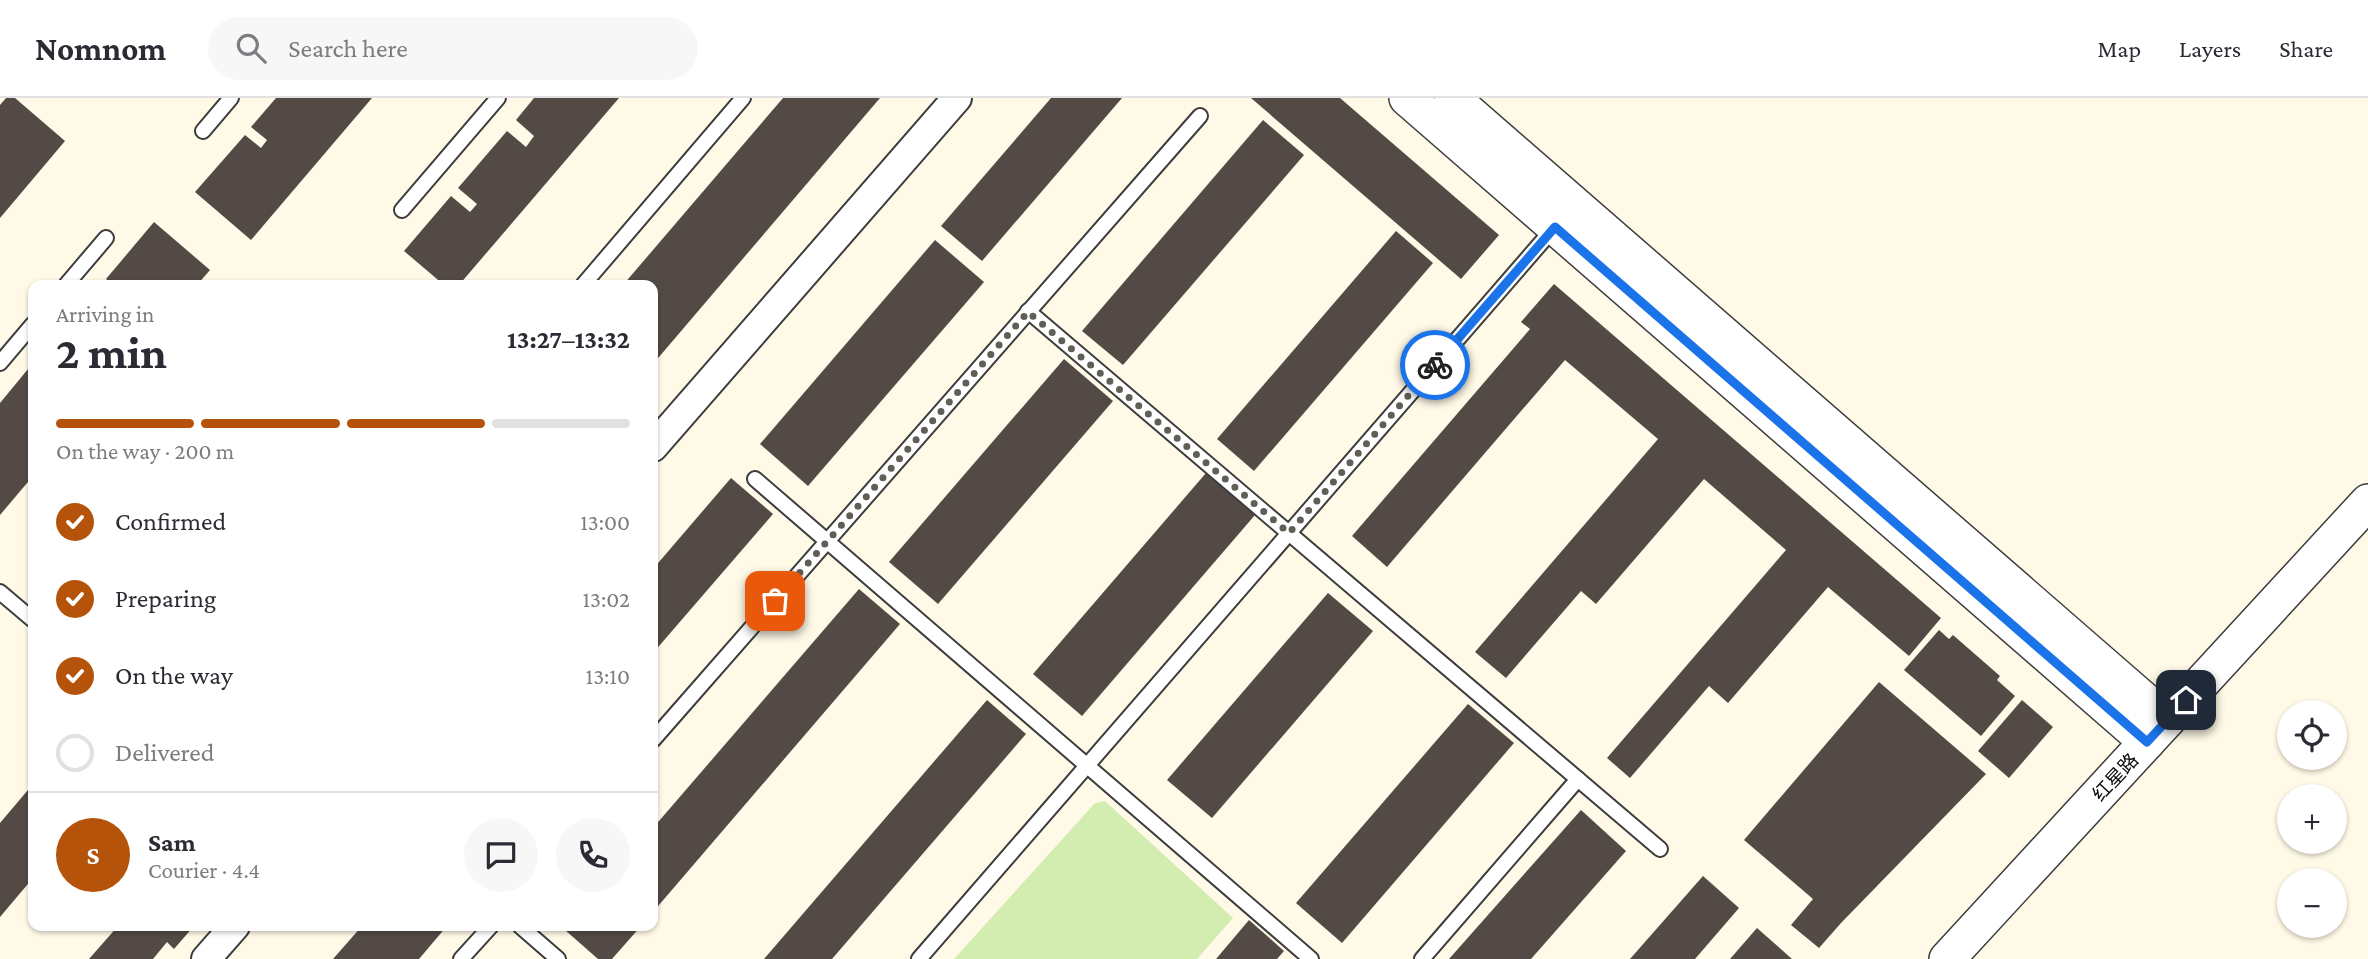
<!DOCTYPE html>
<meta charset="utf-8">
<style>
:root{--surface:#fff;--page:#f7f7f7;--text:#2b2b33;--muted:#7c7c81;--line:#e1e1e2;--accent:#b45309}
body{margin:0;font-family:"Crimson Pro","Noto Sans SC",serif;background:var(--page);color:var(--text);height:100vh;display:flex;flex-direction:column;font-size:26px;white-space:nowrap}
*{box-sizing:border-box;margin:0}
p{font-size:23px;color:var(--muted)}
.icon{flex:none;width:38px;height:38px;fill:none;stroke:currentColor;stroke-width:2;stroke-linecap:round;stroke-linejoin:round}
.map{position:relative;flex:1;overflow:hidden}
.side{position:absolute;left:28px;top:182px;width:630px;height:651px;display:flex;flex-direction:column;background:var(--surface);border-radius:14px;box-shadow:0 2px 5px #0004}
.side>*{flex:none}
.tools{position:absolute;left:2277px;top:602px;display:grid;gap:14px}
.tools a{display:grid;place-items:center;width:70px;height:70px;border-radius:50%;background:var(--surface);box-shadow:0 2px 5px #0004;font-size:35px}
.pin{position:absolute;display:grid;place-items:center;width:60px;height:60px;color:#fff;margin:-30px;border-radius:14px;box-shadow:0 4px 10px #0006}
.courier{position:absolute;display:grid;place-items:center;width:70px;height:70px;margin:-35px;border:5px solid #1a73e8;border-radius:50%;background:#fff;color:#222;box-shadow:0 2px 9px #0007}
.head em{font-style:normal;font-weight:700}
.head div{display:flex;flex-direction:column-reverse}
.head{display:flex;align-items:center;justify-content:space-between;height:119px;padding:0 28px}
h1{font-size:46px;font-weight:700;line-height:52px}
.bar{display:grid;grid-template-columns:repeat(4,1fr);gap:10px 7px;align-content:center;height:84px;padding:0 28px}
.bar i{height:9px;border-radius:5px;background:var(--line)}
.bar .active{background:var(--accent)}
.bar p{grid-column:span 4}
.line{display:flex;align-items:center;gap:18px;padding:0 28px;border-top:2px solid var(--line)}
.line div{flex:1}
.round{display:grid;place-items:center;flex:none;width:74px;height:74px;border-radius:37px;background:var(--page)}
ol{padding:0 28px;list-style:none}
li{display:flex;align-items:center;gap:21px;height:77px}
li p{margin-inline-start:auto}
li .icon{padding:7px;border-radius:50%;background:var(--accent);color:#fff;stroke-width:4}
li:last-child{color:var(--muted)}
li i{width:38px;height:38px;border:4px solid var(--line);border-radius:50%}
header{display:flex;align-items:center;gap:42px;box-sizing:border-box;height:98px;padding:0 35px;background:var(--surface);border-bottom:2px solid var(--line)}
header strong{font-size:33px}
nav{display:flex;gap:38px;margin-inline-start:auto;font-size:24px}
.search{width:490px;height:63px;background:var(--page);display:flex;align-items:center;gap:18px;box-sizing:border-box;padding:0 24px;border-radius:38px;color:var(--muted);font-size:26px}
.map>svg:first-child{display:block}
</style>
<header>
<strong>Nomnom</strong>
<div class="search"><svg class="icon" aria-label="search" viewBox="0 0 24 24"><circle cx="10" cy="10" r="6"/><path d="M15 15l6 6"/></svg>Search here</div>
<nav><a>Map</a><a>Layers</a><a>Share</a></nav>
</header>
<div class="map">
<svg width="2368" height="861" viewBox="0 0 2368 861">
<rect width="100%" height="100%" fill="#fff9e7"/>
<path fill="#d3ecaf" d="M 1105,703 L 1233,820 L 1197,861 L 954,861 L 1095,705 Z"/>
<g fill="#534a46">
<path d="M 6,0 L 15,0 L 65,43 L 0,120 L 0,7 Z"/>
<path d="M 276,0 L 372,0 L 251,142 L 195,94 L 245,37 L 261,50 L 267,42 L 251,29 Z"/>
<path d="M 534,0 L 619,0 L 459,187 L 444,187 L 404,153 L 451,98 L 470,114 L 477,106 L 458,90 L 507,33 L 526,49 L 534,38 L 516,22 Z"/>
<path d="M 783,0 L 880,0 L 653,266 L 653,187 L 623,187 Z"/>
<path d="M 1051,0 L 1122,0 L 982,163 L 941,128 Z"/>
<path d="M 1251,0 L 1340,0 L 1499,137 L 1461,181 Z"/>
<path d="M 1263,22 L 1304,57 L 1123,267 L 1082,233 Z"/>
<path d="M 154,124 L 210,172 L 197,187 L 113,187 L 106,181 Z"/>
<path d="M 1396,133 L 1433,165 L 1254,373 L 1217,341 Z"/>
<path d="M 935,142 L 984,184 L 808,388 L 760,346 Z"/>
<path d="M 1554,186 L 1941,520 L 1909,558 L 1828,489 L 1728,605 L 1709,588 L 1630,680 L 1607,660 L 1786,452 L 1704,381 L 1596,506 L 1581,493 L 1506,580 L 1475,554 L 1658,341 L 1565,262 L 1387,469 L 1352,438 L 1530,231 L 1521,224 Z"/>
<path d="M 1064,261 L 1113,303 L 938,506 L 889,464 Z"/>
<path d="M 33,265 L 33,378 L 0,417 L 0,305 Z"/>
<path d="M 1206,375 L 1255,417 L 1082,618 L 1033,576 Z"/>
<path d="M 731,380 L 773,416 L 653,555 L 653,471 Z"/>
<path d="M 859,491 L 900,526 L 653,814 L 653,730 Z"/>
<path d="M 1328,495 L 1373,533 L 1212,720 L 1167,682 Z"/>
<path d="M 1939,532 L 1949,541 L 1953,537 L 2000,578 L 1997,582 L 2015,598 L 1981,638 L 1904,572 Z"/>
<path d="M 1879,584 L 1986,676 L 1841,825 L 1819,850 L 1791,827 L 1813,801 L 1744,742 Z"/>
<path d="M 987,602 L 1026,636 L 832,861 L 764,861 Z"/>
<path d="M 2022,602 L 2053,629 L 2009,680 L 1978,653 Z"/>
<path d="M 1468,606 L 1514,645 L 1342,845 L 1296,805 Z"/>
<path d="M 33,686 L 33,780 L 0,819 L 0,725 Z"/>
<path d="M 1581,712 L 1626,753 L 1531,861 L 1449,861 Z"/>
<path d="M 1703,778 L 1739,810 L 1695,861 L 1630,861 Z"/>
<path d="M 1249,822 L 1284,853 L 1277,861 L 1216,861 Z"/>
<path d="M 118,828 L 194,828 L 174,851 L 167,844 L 153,861 L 89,861 Z"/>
<path d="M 362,828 L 447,828 L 419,861 L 333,861 Z"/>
<path d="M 569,828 L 641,828 L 612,861 L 598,861 L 565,832 Z"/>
<path d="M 1757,830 L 1792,861 L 1730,861 Z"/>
</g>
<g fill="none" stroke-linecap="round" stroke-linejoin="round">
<defs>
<g id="service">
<path d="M 203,33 L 231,0"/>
<path d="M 402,112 L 498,0"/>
<path d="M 66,187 L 106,140"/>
<path d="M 583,187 L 743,0"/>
<path d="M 1028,213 L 1660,751"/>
<path d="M 0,265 L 33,226"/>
<path d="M 755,381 L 1311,861"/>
<path d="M 0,494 L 33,522"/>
<path d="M 653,642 L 1200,18"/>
<path d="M 520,828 L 558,861"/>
<path d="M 461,861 L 491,828"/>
<path d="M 919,861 L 1554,130"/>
<path d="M 1422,861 L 1578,681"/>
</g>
<g id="minor">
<path d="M 653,349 L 957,0"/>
<path d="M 206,861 L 235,828"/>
</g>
<g id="tertiary">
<path d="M 1407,0 L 2147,644"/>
<path d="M 1452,0 L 2167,622"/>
<path d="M 1947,861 L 2368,404"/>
</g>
</defs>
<use href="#service" stroke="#3d3d3d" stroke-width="18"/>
<use href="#minor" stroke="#3d3d3d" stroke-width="32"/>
<use href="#tertiary" stroke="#3d3d3d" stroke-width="38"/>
<use href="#service" stroke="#fff" stroke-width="14"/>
<use href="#minor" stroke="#fff" stroke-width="28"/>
<use href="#tertiary" stroke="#fff" stroke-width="35"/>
</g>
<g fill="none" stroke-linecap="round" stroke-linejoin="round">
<path stroke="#605e57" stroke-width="7" stroke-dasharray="0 12.6" d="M 775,503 L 1028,214 L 1289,435 L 1435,267"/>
<path stroke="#1a73e8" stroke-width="9" d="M 1435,267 L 1555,129 L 2147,644 L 2186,602"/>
</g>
<g text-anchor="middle" stroke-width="7" stroke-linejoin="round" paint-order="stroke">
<g font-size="19" fill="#0a0a0a" stroke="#fff">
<text transform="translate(2115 679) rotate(-47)" y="7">红星路</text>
</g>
</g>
</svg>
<div class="tools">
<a><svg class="icon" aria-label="locate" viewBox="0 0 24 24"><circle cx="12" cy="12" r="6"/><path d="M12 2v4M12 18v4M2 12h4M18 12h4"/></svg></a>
<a>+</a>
<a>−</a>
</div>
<div class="pin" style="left:775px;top:503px;background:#ea580c"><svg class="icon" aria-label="bag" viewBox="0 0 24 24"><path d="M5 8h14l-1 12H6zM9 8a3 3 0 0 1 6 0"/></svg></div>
<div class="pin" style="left:2186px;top:602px;background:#1f2937"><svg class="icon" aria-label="home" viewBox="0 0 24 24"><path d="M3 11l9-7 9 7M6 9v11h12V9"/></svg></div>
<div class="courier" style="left:1435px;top:267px"><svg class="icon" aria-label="bike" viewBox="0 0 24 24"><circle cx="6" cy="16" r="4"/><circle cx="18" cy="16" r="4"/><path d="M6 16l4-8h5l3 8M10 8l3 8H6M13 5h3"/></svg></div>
<section class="side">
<div class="head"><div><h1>2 min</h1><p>Arriving in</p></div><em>13:27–13:32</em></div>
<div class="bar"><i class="active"></i><i class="active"></i><i class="active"></i><i></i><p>On the way · 200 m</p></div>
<ol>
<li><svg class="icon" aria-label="check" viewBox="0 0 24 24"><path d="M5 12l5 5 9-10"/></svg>Confirmed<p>13:00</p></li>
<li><svg class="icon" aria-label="check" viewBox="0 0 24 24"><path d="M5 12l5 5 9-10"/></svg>Preparing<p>13:02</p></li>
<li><svg class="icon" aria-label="check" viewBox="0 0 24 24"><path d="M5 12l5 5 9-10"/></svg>On the way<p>13:10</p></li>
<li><i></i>Delivered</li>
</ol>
<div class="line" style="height:126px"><b class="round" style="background:var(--accent);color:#fff">S</b><div><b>Sam</b><p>Courier · 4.4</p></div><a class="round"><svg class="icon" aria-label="chat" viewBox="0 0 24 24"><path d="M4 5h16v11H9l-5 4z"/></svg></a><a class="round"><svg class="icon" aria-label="phone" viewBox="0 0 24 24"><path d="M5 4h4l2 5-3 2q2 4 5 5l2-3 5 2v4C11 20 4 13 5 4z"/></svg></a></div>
</section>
</div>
